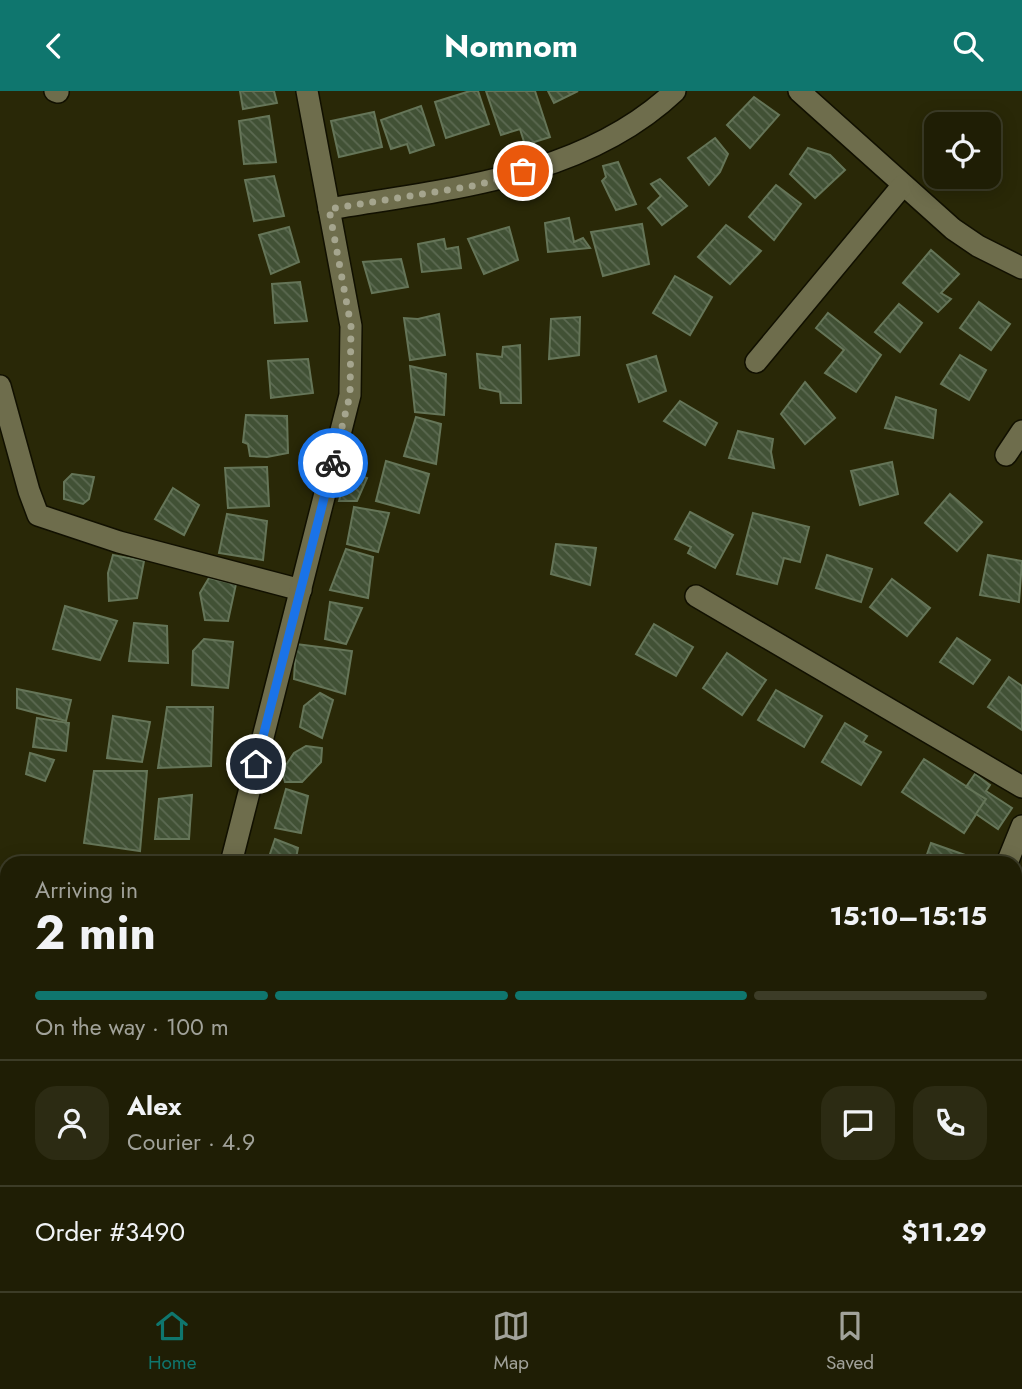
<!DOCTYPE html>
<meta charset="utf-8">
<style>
:root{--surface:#1f1e05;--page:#2c2b13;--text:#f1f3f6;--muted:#a1a29a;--line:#3c3c27;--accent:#0f766e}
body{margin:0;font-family:Jost,sans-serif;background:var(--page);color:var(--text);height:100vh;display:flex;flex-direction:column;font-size:26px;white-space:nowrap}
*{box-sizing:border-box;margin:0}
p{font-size:23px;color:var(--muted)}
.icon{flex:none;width:38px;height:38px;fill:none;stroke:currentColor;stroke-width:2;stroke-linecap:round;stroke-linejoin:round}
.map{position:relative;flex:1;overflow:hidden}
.sheet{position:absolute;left:0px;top:765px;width:1022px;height:436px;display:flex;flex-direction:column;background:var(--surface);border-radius:21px 21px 0 0;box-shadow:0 4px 18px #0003,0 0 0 2px var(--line)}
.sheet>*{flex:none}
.buttons{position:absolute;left:924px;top:21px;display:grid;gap:14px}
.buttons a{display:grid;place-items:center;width:77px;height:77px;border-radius:14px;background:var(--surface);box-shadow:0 4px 18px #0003,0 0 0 2px var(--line);font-size:35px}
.pin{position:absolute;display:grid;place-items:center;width:60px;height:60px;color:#fff;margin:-30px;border:4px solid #fff;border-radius:50%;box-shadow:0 2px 7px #0007}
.courier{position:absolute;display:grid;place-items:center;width:70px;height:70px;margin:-35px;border:5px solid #1a73e8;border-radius:50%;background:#fff;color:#222;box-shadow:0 2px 9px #0007}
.summary em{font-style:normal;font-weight:700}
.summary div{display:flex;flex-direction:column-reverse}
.summary{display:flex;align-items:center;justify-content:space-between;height:119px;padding:0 35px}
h1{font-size:46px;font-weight:700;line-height:52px}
.bar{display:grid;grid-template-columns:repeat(4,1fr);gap:10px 7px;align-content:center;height:84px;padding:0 35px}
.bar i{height:9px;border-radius:5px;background:var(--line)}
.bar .on{background:var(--accent)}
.bar p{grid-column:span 4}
.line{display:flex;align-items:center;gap:18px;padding:0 35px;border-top:2px solid var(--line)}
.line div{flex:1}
.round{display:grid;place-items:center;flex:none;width:74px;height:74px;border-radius:21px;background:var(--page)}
header{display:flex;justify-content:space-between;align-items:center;height:91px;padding:0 35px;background:var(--accent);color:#fff;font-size:32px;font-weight:700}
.menu{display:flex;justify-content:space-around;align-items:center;height:98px;border-top:2px solid var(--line);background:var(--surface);font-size:19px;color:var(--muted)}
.menu a{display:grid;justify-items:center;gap:4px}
.menu .on{color:var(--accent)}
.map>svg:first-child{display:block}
</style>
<header><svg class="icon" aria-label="back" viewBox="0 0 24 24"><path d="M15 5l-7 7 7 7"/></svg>Nomnom<svg class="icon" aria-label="search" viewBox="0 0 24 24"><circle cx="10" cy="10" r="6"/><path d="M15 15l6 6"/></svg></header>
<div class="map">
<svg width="1022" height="1200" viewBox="0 0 1022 1200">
<defs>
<pattern id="building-back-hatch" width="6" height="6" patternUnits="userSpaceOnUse" patternTransform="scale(1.75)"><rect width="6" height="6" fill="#415135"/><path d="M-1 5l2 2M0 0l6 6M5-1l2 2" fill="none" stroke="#5c6a52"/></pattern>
</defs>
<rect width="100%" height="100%" fill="#292807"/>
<g fill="url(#building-back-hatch)" stroke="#657558" stroke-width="2">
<path d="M 240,0 L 274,0 L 277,12 L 243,18 Z"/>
<path d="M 470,0 L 478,0 L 489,33 L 446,47 L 435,11 Z"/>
<path d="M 486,0 L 535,0 L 550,46 L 525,54 L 520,38 L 501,44 Z"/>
<path d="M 548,0 L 578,0 L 554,12 Z"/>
<path d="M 754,6 L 779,24 L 750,57 L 727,34 Z"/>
<path d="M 421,15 L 434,54 L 410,62 L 407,53 L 391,58 L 381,29 Z"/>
<path d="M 374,21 L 382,56 L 339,66 L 331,30 Z"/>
<path d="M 269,25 L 276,71 L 244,73 L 239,30 Z"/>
<path d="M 715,47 L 728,63 L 720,81 L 709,94 L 688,67 Z"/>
<path d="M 808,57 L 830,64 L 845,79 L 815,107 L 790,83 Z"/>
<path d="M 618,71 L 636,113 L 616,119 L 602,90 L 606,86 L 603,75 Z"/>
<path d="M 274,85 L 284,125 L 254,130 L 245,89 Z"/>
<path d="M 660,88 L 687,115 L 662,134 L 648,117 L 661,105 L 651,93 Z"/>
<path d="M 776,94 L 801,113 L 774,149 L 749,126 Z"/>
<path d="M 569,127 L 574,151 L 583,147 L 590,157 L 548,161 L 545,132 Z"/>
<path d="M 642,133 L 649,173 L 603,185 L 591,141 Z"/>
<path d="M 726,134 L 761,160 L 730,193 L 698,166 Z"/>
<path d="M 289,136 L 299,171 L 271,183 L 259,144 Z"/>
<path d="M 509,136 L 518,169 L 484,183 L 468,148 Z"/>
<path d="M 444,148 L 446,158 L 458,156 L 461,177 L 422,181 L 418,153 Z"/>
<path d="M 931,159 L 959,183 L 941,202 L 951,208 L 938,221 L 903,192 Z"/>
<path d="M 401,168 L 408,196 L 372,202 L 363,171 Z"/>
<path d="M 675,185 L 712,206 L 690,244 L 653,222 Z"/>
<path d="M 300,191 L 307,230 L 275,232 L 272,193 Z"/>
<path d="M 979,211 L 1010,233 L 991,259 L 960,237 Z"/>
<path d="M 899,213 L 922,232 L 900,261 L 875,241 Z"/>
<path d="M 828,222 L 881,264 L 856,301 L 825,282 L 844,259 L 816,237 Z"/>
<path d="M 439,223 L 445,264 L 410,269 L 404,227 L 418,228 Z"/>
<path d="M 580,226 L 579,264 L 549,268 L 551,228 Z"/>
<path d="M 520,254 L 521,312 L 501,312 L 500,301 L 480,297 L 477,263 L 502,266 L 503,256 Z"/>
<path d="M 960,264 L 986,279 L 969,309 L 941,293 Z"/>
<path d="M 656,265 L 666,300 L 639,311 L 627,274 Z"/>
<path d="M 308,268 L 313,302 L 271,307 L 268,270 Z"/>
<path d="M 410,275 L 446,283 L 444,324 L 415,321 Z"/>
<path d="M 805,291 L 835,327 L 805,353 L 781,323 Z"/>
<path d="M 896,306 L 936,319 L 933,347 L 885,337 Z"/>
<path d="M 680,310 L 717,332 L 705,354 L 664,330 Z"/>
<path d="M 246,324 L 287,325 L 288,362 L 267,366 L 250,365 L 248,353 L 243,351 Z"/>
<path d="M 416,326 L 441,333 L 436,373 L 404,365 Z"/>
<path d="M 738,340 L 773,348 L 771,361 L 774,377 L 729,367 Z"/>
<path d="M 386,370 L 429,383 L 419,422 L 376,410 Z"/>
<path d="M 892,371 L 898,403 L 860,414 L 851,380 Z"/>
<path d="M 267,376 L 269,415 L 228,417 L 225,377 Z"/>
<path d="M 347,380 L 367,387 L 357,410 L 339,410 Z"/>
<path d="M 72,383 L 94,386 L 89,408 L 83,413 L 64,408 L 64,391 Z"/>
<path d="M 173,397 L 199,414 L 184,444 L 155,428 Z"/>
<path d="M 950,403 L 982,431 L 957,460 L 925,432 Z"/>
<path d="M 354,416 L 389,422 L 378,461 L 347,453 Z"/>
<path d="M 690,421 L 733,444 L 715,477 L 688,462 L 691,456 L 675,448 Z"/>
<path d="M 753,422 L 809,436 L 800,471 L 784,467 L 777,493 L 737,483 Z"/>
<path d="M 227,423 L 267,430 L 263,469 L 219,462 Z"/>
<path d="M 556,453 L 596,457 L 590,494 L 551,483 Z"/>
<path d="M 346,458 L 373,466 L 368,507 L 330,499 Z"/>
<path d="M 113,464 L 144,470 L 137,507 L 109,510 L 108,482 Z"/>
<path d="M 827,464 L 872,478 L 861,511 L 816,497 Z"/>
<path d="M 988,464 L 1022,470 L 1019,511 L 980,504 Z"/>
<path d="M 209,487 L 236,493 L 228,530 L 205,529 L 200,502 Z"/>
<path d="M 892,488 L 930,517 L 907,545 L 870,516 Z"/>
<path d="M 330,511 L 362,517 L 346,553 L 325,548 Z"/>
<path d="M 65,515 L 117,530 L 100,569 L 53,558 Z"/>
<path d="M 134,532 L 167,535 L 168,572 L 129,570 Z"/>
<path d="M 654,533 L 693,556 L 676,585 L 636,563 Z"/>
<path d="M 957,547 L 990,569 L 973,593 L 940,571 Z"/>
<path d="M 204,548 L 233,551 L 228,597 L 192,594 L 193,560 Z"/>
<path d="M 296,553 L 352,560 L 345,603 L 294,588 Z"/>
<path d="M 727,562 L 766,589 L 742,624 L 703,597 Z"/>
<path d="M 1009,586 L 1022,595 L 1022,639 L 988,616 Z"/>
<path d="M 17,598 L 71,609 L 66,630 L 17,617 Z"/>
<path d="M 776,599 L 822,625 L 804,656 L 758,629 Z"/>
<path d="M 320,602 L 333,609 L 322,647 L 300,636 L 304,615 Z"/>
<path d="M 167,616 L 213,616 L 211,675 L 158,677 Z"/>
<path d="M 113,625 L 150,631 L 142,671 L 107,667 Z"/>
<path d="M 37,627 L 69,632 L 66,660 L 33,656 Z"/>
<path d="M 845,632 L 867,645 L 863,651 L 881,661 L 861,694 L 822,671 Z"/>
<path d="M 306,655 L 322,657 L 321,671 L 302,691 L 285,691 L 282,680 L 294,662 Z"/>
<path d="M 30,662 L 54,669 L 45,690 L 26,683 Z"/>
<path d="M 924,668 L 986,708 L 964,742 L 902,701 Z"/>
<path d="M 94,680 L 147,680 L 140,760 L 84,752 Z"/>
<path d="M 975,683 L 990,694 L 986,700 L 1012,717 L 998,738 L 976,723 L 986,708 L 966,696 Z"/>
<path d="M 286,698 L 308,705 L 301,742 L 275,737 Z"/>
<path d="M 192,704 L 189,748 L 155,748 L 159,708 Z"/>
<path d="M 275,748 L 298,757 L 295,772 L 267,772 Z"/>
<path d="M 931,752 L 965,764 L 963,772 L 924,772 Z"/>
<path d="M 1022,845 L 1022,871 L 1015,866 L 1015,855 Z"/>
<path d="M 1015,941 L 1022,944 L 1022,953 L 1015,973 Z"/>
<path d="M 1015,1183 L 1022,1185 L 1022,1200 L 971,1200 L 972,1194 L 1015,1194 Z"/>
<path d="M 15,1194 L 69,1194 L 66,1200 L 14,1200 Z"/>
<path d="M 174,1194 L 221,1194 L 229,1195 L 228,1200 L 172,1200 Z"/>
</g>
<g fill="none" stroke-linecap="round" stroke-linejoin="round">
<defs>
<g id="minor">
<path d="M 55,0 L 58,1"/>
<path d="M 799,0 L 953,138 L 978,155 L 1022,177"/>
<path d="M 329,118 C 448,98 583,87 675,0"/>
<path d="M 756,271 L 903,94"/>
<path d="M 0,295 L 29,400 L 38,424 L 119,451 L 301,499"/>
<path d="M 1006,364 L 1022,340"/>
<path d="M 696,505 L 1022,696"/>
<path d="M 231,772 L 350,304 L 351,235 L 307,0"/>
<path d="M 1007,772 L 1022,735"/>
<path d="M 117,1200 L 118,1194"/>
<path d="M 583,1200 L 584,1194"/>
<path d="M 885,1200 L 886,1194"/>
</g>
</defs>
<use href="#minor" stroke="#111000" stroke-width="24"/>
<use href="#minor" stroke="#6e6d4c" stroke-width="21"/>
</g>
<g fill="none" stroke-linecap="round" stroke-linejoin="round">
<path stroke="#a5a58e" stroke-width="7" stroke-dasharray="0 12.6" d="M 333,372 L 350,304 L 351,235 L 329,118 L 478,94 L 523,80"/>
<path stroke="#1a73e8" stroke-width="9" d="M 256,673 L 333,372"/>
</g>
</svg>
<div class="buttons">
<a><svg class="icon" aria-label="locate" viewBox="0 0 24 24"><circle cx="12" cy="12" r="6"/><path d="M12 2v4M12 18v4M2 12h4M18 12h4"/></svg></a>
</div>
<div class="pin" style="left:523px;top:80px;background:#ea580c"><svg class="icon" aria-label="bag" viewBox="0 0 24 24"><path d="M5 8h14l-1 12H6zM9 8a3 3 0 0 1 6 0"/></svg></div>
<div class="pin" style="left:256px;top:673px;background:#1f2937"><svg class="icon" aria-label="home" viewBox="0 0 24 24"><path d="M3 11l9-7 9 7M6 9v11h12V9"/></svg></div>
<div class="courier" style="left:333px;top:372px"><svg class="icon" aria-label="bike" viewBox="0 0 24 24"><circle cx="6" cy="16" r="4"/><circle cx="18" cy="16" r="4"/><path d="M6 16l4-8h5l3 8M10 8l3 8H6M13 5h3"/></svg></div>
<section class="sheet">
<div class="summary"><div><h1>2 min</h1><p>Arriving in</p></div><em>15:10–15:15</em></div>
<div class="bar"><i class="on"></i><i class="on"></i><i class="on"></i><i></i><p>On the way · 100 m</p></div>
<div class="line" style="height:126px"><a class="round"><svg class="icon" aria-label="person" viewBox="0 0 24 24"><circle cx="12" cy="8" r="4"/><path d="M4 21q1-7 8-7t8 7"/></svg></a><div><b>Alex</b><p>Courier · 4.9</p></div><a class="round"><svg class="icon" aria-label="chat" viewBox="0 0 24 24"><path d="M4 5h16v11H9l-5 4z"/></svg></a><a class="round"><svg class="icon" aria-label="phone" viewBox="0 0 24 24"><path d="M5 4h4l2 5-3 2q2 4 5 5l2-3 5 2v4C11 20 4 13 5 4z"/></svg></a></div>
<div class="line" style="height:91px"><div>Order #3490</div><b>$11.29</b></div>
</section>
</div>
<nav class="menu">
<a class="on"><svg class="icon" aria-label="home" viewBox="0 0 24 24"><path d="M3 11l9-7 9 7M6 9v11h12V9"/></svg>Home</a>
<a><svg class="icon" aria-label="map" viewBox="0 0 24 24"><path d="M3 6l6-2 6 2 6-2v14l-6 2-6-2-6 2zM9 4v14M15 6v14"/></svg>Map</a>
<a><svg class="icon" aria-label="saved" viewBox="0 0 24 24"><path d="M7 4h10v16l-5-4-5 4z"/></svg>Saved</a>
</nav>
